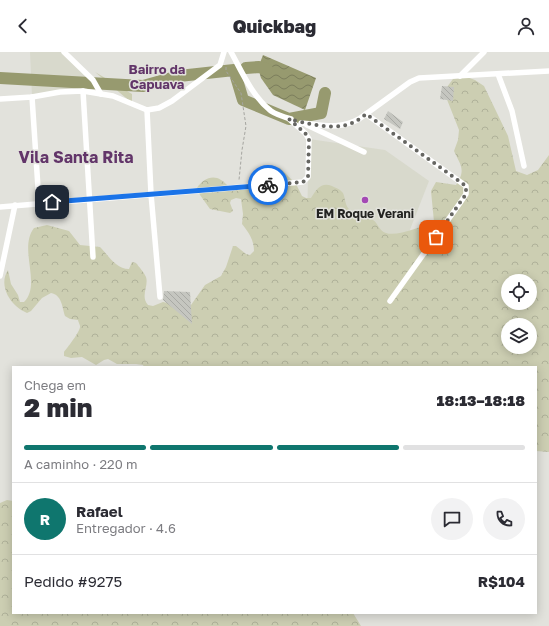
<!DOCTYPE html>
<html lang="pt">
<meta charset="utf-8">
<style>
:root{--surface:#fff;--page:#f2f2f3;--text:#2b2b33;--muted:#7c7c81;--line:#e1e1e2;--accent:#0f766e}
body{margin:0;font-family:"Golos Text",sans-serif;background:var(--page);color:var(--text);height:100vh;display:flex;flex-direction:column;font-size:15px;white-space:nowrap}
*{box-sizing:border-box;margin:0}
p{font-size:13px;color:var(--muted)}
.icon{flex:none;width:22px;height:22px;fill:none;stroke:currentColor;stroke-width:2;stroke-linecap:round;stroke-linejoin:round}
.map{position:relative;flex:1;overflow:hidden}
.details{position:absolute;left:12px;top:314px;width:525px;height:248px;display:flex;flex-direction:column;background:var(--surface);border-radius:0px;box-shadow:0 2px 10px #0003}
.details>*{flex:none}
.tools{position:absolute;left:501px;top:222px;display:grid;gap:8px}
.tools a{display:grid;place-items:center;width:36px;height:36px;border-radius:50%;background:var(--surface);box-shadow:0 2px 10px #0003;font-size:20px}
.pin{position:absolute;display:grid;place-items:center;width:34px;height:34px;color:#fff;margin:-17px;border-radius:8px;box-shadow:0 2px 6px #0006}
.courier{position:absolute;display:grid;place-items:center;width:40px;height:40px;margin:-20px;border:3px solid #1a73e8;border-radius:50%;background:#fff;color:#222;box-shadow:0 1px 5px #0007}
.headline em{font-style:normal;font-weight:800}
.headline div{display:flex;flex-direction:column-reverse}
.headline{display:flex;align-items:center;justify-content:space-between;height:68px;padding:0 12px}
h1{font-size:26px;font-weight:800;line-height:30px}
.bar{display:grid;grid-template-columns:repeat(4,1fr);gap:6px 4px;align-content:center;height:48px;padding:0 12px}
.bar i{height:5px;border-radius:3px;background:var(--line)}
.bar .active{background:var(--accent)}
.bar p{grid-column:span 4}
.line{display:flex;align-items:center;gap:10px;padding:0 12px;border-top:1px solid var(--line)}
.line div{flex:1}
.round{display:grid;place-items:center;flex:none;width:42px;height:42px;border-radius:21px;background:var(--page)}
header{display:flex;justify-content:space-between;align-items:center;height:52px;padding:0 12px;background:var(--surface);font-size:18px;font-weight:800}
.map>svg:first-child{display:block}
</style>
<header><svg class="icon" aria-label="back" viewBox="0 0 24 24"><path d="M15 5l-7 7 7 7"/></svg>Quickbag<svg class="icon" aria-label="person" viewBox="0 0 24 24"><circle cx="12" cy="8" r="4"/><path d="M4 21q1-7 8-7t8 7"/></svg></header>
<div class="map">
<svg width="549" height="574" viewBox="0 0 549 574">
<defs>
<pattern id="forest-crowns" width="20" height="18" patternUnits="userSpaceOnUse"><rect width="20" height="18" fill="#ccceb2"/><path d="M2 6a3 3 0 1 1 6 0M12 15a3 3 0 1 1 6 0" fill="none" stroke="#afb199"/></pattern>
<pattern id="water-waves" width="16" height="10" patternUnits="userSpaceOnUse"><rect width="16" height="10" fill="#979a6f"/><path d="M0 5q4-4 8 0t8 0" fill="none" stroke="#7b7d5b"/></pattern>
<pattern id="building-back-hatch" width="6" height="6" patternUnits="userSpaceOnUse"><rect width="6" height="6" fill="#c5c6c0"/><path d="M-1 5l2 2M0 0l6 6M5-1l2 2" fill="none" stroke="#a9aaa5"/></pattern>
</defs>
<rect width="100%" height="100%" fill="#e2e2dc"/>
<g fill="#d8d9cc">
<path d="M 30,0 L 62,0 L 93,28 L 84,38 L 32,44 Z"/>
<path d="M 309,87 L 385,98 L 429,129 L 404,193 L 307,167 Z"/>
</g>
<g fill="url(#forest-crowns)" fill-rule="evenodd">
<path d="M 464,24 L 475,28 L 484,34 L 508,84 L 516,119 L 527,123 L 538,118 L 549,103 L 549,400 L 536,399 L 536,315 L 144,315 L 143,313 L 136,312 L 117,312 L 108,307 L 104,308 L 96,313 L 82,305 L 71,306 L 64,304 L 64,300 C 67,296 81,279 80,274 C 80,273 78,269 78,268 L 70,267 L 65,264 C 62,255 62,243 51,241 L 42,246 L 31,259 L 27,261 C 23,259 19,257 16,254 C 6,245 0,230 8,218 L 11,232 L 18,243 L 20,250 L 24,250 C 42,232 18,197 34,176 L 47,173 L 69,179 L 80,193 L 100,195 C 108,203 116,217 129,217 L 132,210 L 136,211 C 139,215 144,220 146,225 C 149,234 140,244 148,253 L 153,254 L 163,250 L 181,254 L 191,253 L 205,233 L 221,224 L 226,215 L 233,194 L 236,194 L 246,202 L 250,203 L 254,199 C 254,188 249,181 242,172 L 243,162 L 241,147 L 236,146 L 231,148 L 230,151 L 233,159 L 230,161 L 210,157 L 200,143 L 197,136 C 202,128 212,122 221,128 C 225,130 227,134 231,136 C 235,138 240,137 244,138 L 253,130 L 260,136 C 264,127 268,114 280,116 L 296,132 L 302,144 L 306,146 L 311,146 C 317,137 321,130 332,134 C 336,136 340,137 343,141 C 345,145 345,152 348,156 C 354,164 366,162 373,168 C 378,171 379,179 386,181 C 397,185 422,174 434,170 L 431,139 L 436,130 L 456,133 C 466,118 461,114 454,99 L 458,88 L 459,78 L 446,45 L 447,35 L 453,27 ZM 508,229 L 530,229 L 530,251 L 508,251 ZM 508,273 L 530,273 L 530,295 L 508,295 Z"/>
<path d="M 7,448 L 13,449 L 13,561 L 353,561 L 361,574 L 0,574 L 0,451 Z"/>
</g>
<path fill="#ccceb2" d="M 95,20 L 132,42 L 132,51 Z"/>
<path fill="url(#water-waves)" d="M 263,3 L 316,26 L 305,58 L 273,43 L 261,26 L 258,16 Z"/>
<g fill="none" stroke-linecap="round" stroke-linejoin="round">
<g stroke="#979a6f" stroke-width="12">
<path d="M 246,16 L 259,15 L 267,17"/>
<path d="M 0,26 L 143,34 L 179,24 L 234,18 L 243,48 L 289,67 L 321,61 L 325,41"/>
</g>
</g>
<g fill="url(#building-back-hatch)">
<path d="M 442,34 L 454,35 L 453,49 L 440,47 Z"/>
<path d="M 388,59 L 403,70 L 400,77 L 384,67 Z"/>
<path d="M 164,239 L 190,240 L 192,272 L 163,248 Z"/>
</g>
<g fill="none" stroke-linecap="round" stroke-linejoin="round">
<path stroke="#a5a5a0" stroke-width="1" stroke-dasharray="3 2" stroke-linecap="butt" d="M 226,15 L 226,19 L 241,41 L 246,74 L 242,98 L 239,128"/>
<g stroke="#fff" stroke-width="5.5">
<path d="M 64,0 L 93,28 L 101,42"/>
<path d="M 231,0 C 242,20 252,44 271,59 C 277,63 284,65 291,67"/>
<path d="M 498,22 L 512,59 L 524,114"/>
<path d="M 460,24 L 484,0"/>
<path d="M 83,39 L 93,205"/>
<path d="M 32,45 L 39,151"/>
<path d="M 0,47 L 32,45 L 60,40 L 83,39 L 113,44 L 147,58 L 159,56 L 172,49 L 220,13 L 224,0"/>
<path d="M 147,58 L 151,142 L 160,245"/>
<path d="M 366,62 L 466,134 L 466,142 L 460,151 L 390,249"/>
<path d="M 301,71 C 323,73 339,78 359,67 L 410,30 L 419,26 L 549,19"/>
<path d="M 307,73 L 364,100"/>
<path d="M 0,155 L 303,130 L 308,125 L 309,87 L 305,81 L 289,67"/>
<path d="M 0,224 L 15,153"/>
</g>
</g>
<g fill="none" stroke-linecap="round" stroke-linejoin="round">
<path stroke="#666662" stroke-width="4" stroke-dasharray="0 7.2" d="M 268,133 L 303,130 L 308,125 L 309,87 L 305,81 L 289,67 C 303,71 326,76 341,74 C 351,73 359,68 366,62 L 466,134 L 466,142 L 436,185"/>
<path stroke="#1a73e8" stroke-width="5" d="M 52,150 L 268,133"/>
</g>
<circle fill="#a449b4" stroke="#e2e2dc" stroke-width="1.5" cx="365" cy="148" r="4"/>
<g text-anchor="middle" stroke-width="3" stroke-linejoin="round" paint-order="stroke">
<g font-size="12" font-weight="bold" fill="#232321" stroke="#e2e2dc">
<text x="365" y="166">EM Roque Verani</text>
</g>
<g font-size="13" font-weight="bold" fill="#623569" stroke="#e2e2dc">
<text x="157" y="22">Bairro da<tspan x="157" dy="15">Capuava</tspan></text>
</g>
<g font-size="16" font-weight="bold" fill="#623569" stroke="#e2e2dc">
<text x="76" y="111">Vila Santa Rita</text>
</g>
</g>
</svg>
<div class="tools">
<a><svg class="icon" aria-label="locate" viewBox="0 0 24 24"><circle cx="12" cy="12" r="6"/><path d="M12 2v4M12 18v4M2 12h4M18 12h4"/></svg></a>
<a><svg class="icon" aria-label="layers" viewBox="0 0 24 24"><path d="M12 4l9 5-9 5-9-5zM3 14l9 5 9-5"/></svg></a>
</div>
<div class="pin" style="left:436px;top:185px;background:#ea580c"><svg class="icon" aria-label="bag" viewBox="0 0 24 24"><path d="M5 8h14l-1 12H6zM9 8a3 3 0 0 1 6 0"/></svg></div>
<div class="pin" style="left:52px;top:150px;background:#1f2937"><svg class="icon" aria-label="home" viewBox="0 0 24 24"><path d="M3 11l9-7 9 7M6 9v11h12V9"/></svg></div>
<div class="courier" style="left:268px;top:133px"><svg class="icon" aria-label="bike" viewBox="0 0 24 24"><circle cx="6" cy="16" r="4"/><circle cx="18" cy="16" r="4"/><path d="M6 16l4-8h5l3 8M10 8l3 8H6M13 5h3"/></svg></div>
<section class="details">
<div class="headline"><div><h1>2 min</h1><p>Chega em</p></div><em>18:13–18:18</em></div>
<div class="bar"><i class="active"></i><i class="active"></i><i class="active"></i><i></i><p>A caminho · 220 m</p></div>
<div class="line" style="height:72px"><b class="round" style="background:var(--accent);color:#fff">R</b><div><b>Rafael</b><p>Entregador · 4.6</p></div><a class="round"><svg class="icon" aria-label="chat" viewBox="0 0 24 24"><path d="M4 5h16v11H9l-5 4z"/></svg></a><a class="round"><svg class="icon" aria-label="phone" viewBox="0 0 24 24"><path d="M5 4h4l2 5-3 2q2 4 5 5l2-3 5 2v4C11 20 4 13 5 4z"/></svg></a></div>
<div class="line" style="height:52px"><div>Pedido #9275</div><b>R$104</b></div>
</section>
</div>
